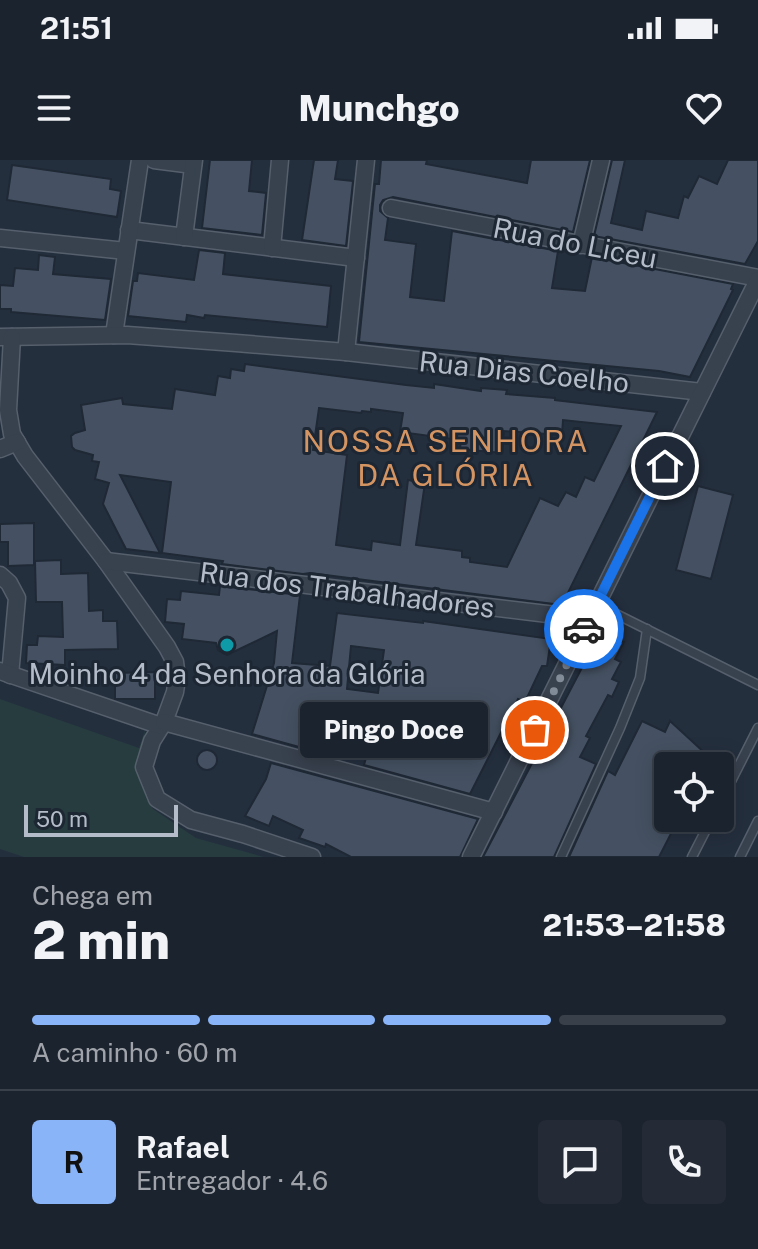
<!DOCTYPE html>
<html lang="pt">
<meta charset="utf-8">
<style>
:root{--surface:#1b232e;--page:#242b36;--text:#f1f3f6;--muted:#a0a4aa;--line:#39404a;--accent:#8ab4f8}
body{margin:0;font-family:"Public Sans",sans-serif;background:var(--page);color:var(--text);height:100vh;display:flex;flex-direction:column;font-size:30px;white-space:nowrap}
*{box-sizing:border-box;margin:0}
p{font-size:26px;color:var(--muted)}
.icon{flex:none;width:44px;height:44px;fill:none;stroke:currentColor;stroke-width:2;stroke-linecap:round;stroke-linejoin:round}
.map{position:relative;height:697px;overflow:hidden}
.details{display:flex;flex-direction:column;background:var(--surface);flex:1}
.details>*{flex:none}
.tools{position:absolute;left:654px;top:592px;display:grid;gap:16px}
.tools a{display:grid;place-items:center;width:80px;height:80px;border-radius:8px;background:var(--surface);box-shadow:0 4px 20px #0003,0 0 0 2px var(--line);font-size:40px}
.scale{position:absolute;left:24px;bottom:20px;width:154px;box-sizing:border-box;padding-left:8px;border:4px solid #b4bcc9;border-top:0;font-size:22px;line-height:28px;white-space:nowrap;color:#b4bcc9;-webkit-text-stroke:6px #1d2633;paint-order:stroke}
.pin{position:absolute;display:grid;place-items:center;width:68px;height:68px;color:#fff;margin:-34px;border:4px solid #fff;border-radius:50%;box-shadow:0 2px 8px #0007}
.courier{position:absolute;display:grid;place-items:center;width:80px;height:80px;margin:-40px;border:6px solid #1a73e8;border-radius:50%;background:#fff;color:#222;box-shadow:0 2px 10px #0007}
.bubble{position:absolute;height:56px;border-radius:8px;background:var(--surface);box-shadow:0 4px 20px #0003,0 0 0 2px var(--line);font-size:26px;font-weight:800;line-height:56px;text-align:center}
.summary em{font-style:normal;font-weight:800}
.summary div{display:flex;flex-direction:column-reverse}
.summary{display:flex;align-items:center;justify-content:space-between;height:136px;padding:0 32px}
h1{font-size:52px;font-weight:800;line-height:60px}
.bar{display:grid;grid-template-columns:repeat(4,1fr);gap:12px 8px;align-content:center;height:96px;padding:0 32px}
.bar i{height:10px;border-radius:6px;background:var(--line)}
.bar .current{background:var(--accent)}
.bar p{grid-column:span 4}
.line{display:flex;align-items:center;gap:20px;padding:0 32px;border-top:2px solid var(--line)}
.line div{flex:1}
.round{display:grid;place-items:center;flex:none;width:84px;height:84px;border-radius:8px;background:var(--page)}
.status{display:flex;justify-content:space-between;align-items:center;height:56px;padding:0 40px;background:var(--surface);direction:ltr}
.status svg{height:22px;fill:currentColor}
header{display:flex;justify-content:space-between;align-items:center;height:104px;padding:0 32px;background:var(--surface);font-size:36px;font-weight:800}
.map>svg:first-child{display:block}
</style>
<div class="status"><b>21:51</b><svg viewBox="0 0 49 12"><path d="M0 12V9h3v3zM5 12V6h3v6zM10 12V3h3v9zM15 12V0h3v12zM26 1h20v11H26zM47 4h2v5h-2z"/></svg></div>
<header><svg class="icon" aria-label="menu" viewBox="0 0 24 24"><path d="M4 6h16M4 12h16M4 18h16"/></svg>Munchgo<svg class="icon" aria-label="heart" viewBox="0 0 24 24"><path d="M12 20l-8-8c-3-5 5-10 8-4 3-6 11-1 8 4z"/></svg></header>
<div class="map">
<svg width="758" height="697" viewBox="0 0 758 697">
<rect width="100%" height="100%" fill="#242f3e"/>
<path fill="#263c3f" d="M 0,539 L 139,588 L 145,570 L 141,619 L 146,638 L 153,649 L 196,678 L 264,697 L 24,697 L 0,689 Z"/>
<g fill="#455162" stroke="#1f2835" stroke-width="2" fill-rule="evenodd">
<path d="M 210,0 L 252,0 L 249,31 L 266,33 L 262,75 L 202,68 Z"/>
<path d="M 314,0 L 338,0 L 335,19 L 353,21 L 346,86 L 302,80 Z"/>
<path d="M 381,0 L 427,0 L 426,4 L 527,23 L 531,0 L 590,0 L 573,72 L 393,37 L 383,40 L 380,45 L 380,51 L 388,58 L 385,80 L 416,84 L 410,137 L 444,141 L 452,71 L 558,91 L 552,128 L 585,131 L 592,97 L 733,124 L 731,129 L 733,130 L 690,217 L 659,211 L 359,182 L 375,24 L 379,24 Z"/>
<path d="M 612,0 L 625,0 L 611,63 L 642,70 L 646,51 L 678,58 L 684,36 L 688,38 L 699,16 L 717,24 L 728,0 L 758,0 L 758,81 L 745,104 L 594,76 Z"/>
<path d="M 12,5 L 111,19 L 110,29 L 121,31 L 117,57 L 7,40 Z"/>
<path d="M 199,90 L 225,93 L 223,114 L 331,126 L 327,167 L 205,155 L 204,158 L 187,155 L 186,162 L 128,156 L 133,121 L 137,121 L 138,113 L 194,120 Z"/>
<path d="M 39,95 L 55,97 L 53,114 L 111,119 L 105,160 L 11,152 L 11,149 L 0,149 L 0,125 L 13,126 L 15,108 L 38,110 Z"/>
<path d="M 245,204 L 406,225 L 434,228 L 434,224 L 481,231 L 481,228 L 507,230 L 506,234 L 555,238 L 555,240 L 657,252 L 562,445 L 310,413 L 303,414 L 222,404 L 223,401 L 162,393 L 171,322 L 120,315 L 160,393 L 126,389 L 103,344 L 109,323 L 95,319 L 99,302 L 92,301 L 93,295 L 75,290 L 72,287 L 71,276 L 75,273 L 85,270 L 81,245 L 122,238 L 123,244 L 172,249 L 175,229 L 215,235 L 218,216 L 230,218 L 231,209 L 244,211 ZM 319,248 L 361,253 L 362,251 L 371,252 L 371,249 L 403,253 L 400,272 L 461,280 L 460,289 L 502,293 L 504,271 L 562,275 L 563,260 L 621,266 L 594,321 L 585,317 L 576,337 L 566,332 L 558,346 L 540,338 L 507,407 L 470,402 L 470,398 L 462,397 L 462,391 L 416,385 L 425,323 L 408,320 L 400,385 L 372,381 L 371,390 L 336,385 L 347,295 L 313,290 Z"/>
<path d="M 698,326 L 733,335 L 711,419 L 676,410 Z"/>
<path d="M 34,363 L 34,405 L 8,406 L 8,382 L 0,382 L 0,364 Z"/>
<path d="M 61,400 L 61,414 L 88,413 L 89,451 L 103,450 L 103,461 L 117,461 L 118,489 L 65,490 L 65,505 L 26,503 L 27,485 L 37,485 L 38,476 L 63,477 L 62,442 L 36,442 L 35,401 Z"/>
<path d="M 220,426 L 300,435 L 292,503 L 330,506 L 337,453 L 423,463 L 423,461 L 551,479 L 547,506 L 542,506 L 525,542 L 518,539 L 470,634 L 364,605 L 377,557 L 341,552 L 328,595 L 252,574 L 274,503 L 277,471 L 227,495 L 218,490 L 216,483 L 182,479 L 184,464 L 165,462 L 167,439 L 180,440 L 181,431 L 219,435 ZM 351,486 L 384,490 L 378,533 L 347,529 Z"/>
<path d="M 598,477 L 624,482 L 615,499 L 621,502 L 612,519 L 619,522 L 612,537 L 608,535 L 586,576 L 590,578 L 580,597 L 596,604 L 554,697 L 483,697 Z"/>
<path d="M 155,512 L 155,539 L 115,539 L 115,513 Z"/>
<path d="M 642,561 L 665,572 L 670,561 L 719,606 L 668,606 L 668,658 L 679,658 L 659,697 L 569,697 L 608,611 L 615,615 Z"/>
<circle cx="207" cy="600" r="10"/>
<path d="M 271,603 L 478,659 L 460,697 L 351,697 L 326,684 L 325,687 L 299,678 L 303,670 L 273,656 L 269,666 L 245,656 L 266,619 Z"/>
</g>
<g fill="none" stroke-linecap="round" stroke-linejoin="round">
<defs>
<g id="lane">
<path d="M 596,444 L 758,525"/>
<path d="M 720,643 L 758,568"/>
<path d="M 561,697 L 620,568 L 640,518 L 647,469"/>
<path d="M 692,697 L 712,658"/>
<path d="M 740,697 L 758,661"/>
</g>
<g id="street">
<path d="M 154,0 L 193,5"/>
<path d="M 391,48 L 758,118"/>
<path d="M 129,70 L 356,98"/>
<path d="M 184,77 L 194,0"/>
<path d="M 0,78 L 126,91"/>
<path d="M 581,85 L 601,0"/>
<path d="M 272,88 L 280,0"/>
<path d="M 114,175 L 140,0"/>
<path d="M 0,177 L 127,175 L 236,183 L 346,192 L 702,232"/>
<path d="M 12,177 L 8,250 L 12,274 L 25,296 L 106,401 L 167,487 L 175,502 L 177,518 L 175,532 L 164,562 L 152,581 L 144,607 L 157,639 L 191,660 L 243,674 L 312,697"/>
<path d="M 346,192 L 366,0"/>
<path d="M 0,289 L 17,282"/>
<path d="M 106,401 L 589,459"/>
<path d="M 0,415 L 9,423 L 17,438 L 10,515"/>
<path d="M 0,511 L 161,566"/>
<path d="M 164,562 L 494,652"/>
<path d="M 471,697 L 758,120"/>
</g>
</defs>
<use href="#lane" stroke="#565f6c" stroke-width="11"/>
<use href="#street" stroke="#565f6c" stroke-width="19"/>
<use href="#lane" stroke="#38414e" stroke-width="8"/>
<use href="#street" stroke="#38414e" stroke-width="16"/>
</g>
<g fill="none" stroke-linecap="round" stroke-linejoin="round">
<path stroke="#828b98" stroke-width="8" stroke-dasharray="0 14.4" d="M 535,570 L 584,469"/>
<path stroke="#1a73e8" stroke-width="10" d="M 584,469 L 665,306"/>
</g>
<circle fill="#0f9aa8" stroke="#1d2633" stroke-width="3" cx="227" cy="485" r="8"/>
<g text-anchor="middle" stroke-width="6" stroke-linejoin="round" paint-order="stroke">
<g font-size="28" fill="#b4bcc9" stroke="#1d2633">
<text transform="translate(575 83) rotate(11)" y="10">Rua do Liceu</text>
<text transform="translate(524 212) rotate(6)" y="10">Rua Dias Coelho</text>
<text transform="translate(347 430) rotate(7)" y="10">Rua dos Trabalhadores</text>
</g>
<g font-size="28" fill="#b4bcc9" stroke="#1d2633">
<text x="227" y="524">Moinho 4 da Senhora da Glória</text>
</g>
<g font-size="30" letter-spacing="2" fill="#d59563" stroke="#1d2633">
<text x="446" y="292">NOSSA SENHORA<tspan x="446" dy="34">DA GLÓRIA</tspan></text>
</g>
</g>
</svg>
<div class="tools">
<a><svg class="icon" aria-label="locate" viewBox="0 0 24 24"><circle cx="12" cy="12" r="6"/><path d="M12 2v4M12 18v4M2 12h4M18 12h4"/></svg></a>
</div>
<div class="scale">50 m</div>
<div class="pin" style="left:535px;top:570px;background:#ea580c"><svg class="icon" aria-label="bag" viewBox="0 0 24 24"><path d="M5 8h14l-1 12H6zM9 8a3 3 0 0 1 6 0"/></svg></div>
<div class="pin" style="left:665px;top:306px;background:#1f2937"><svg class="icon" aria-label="home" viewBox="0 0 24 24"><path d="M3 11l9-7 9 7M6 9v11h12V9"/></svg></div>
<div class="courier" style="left:584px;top:469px"><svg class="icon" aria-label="car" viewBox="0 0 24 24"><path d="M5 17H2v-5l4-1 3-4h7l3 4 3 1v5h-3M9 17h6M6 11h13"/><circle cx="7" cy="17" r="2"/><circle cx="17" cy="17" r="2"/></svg></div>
<div class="bubble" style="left:300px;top:542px;width:188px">Pingo Doce</div>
</div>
<section class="details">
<div class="summary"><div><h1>2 min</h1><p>Chega em</p></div><em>21:53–21:58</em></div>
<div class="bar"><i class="current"></i><i class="current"></i><i class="current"></i><i></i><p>A caminho · 60 m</p></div>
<div class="line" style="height:144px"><b class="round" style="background:var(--accent);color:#111">R</b><div><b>Rafael</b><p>Entregador · 4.6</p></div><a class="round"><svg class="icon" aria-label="chat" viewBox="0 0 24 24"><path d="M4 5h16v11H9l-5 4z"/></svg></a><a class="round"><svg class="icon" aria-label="phone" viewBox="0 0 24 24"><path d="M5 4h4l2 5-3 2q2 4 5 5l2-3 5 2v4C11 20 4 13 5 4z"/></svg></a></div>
</section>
